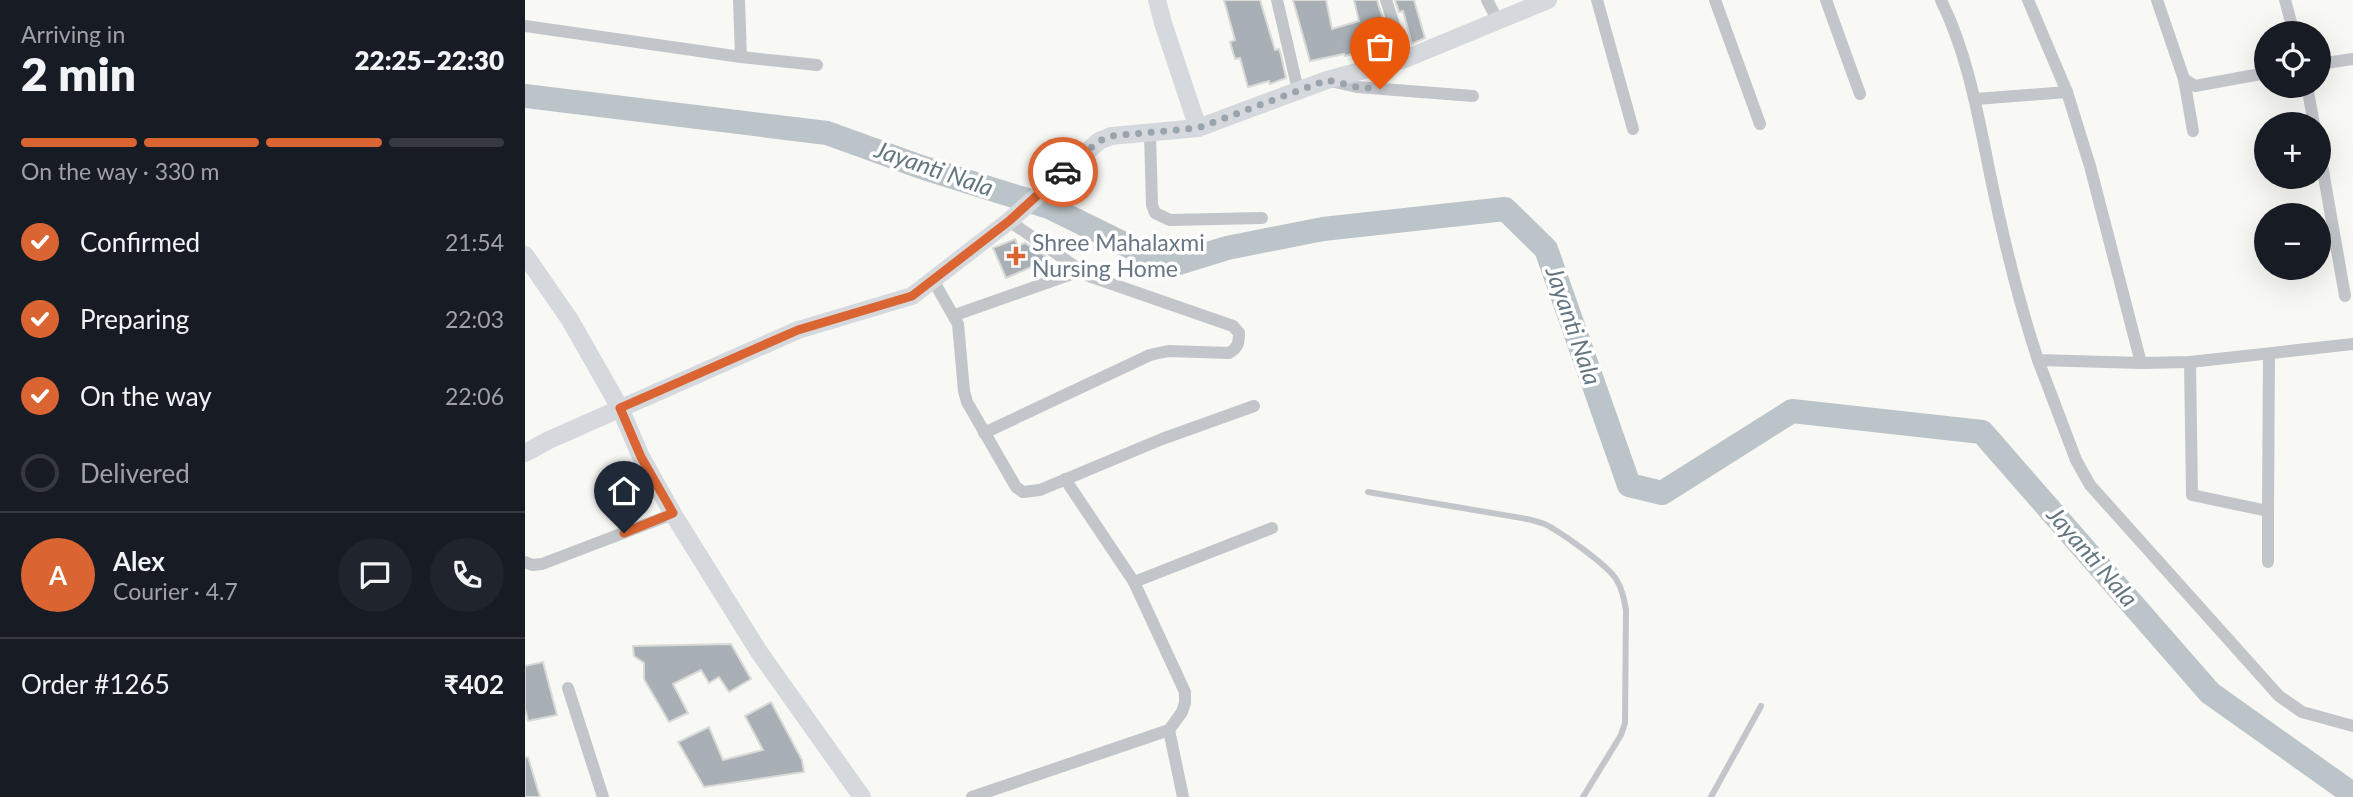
<!DOCTYPE html>
<meta charset="utf-8">
<style>
:root{--surface:#171b24;--page:#20242c;--text:#f1f3f6;--muted:#9ea1a6;--line:#363941;--accent:#db6532}
body{margin:0;font-family:Lato,sans-serif;background:var(--page);color:var(--text);height:100vh;display:flex;flex-direction:column;font-size:26px;white-space:nowrap}
*{box-sizing:border-box;margin:0}
p{font-size:23px;color:var(--muted)}
.icon{flex:none;width:38px;height:38px;fill:none;stroke:currentColor;stroke-width:2;stroke-linecap:round;stroke-linejoin:round}
.map{position:relative;flex:1;overflow:hidden}
.details{display:flex;flex-direction:column;background:var(--surface);width:525px}
.details>*{flex:none}
.tools{position:absolute;left:1729px;top:21px;display:grid;gap:14px}
.tools a{display:grid;place-items:center;width:77px;height:77px;border-radius:50%;background:var(--surface);box-shadow:0 7px 28px #0002;font-size:35px}
.pin{position:absolute;display:grid;place-items:center;width:60px;height:60px;color:#fff;margin:-72px -30px;border-radius:50% 50% 50% 0;rotate:-45deg;box-shadow:0 0 7px #0007}
.pin .icon{rotate:45deg}
.courier{position:absolute;display:grid;place-items:center;width:70px;height:70px;margin:-35px;border:5px solid #db6532;border-radius:50%;background:#fff;color:#222;box-shadow:0 2px 9px #0007}
.head em{font-style:normal;font-weight:800}
.head div{display:flex;flex-direction:column-reverse}
.head{display:flex;align-items:center;justify-content:space-between;height:119px;padding:0 21px}
h1{font-size:46px;font-weight:800;line-height:52px}
.bar{display:grid;grid-template-columns:repeat(4,1fr);gap:10px 7px;align-content:center;height:84px;padding:0 21px}
.bar i{height:9px;border-radius:5px;background:var(--line)}
.bar .current{background:var(--accent)}
.bar p{grid-column:span 4}
.line{display:flex;align-items:center;gap:18px;padding:0 21px;border-top:2px solid var(--line)}
.line div{flex:1}
.round{display:grid;place-items:center;flex:none;width:74px;height:74px;border-radius:37px;background:var(--page)}
ol{padding:0 21px;list-style:none}
li{display:flex;align-items:center;gap:21px;height:77px}
li p{margin-inline-start:auto}
li .icon{padding:7px;border-radius:50%;background:var(--accent);color:#fff;stroke-width:4}
li:last-child{color:var(--muted)}
li i{width:38px;height:38px;border:4px solid var(--line);border-radius:50%}
main{display:flex;flex:1;min-height:0}
.map>svg:first-child{display:block}
</style>
<main>
<section class="details">
<div class="head"><div><h1>2 min</h1><p>Arriving in</p></div><em>22:25–22:30</em></div>
<div class="bar"><i class="current"></i><i class="current"></i><i class="current"></i><i></i><p>On the way · 330 m</p></div>
<ol>
<li><svg class="icon" aria-label="check" viewBox="0 0 24 24"><path d="M5 12l5 5 9-10"/></svg>Confirmed<p>21:54</p></li>
<li><svg class="icon" aria-label="check" viewBox="0 0 24 24"><path d="M5 12l5 5 9-10"/></svg>Preparing<p>22:03</p></li>
<li><svg class="icon" aria-label="check" viewBox="0 0 24 24"><path d="M5 12l5 5 9-10"/></svg>On the way<p>22:06</p></li>
<li><i></i>Delivered</li>
</ol>
<div class="line" style="height:126px"><b class="round" style="background:var(--accent);color:#fff">A</b><div><b>Alex</b><p>Courier · 4.7</p></div><a class="round"><svg class="icon" aria-label="chat" viewBox="0 0 24 24"><path d="M4 5h16v11H9l-5 4z"/></svg></a><a class="round"><svg class="icon" aria-label="phone" viewBox="0 0 24 24"><path d="M5 4h4l2 5-3 2q2 4 5 5l2-3 5 2v4C11 20 4 13 5 4z"/></svg></a></div>
<div class="line" style="height:91px"><div>Order #1265</div><b>₹402</b></div>
</section>
<div class="map">
<svg width="1828" height="797" viewBox="0 0 1828 797">
<rect width="100%" height="100%" fill="#f8f8f5"/>
<g fill="none" stroke-linecap="round" stroke-linejoin="round">
<path stroke="#bbc4c9" stroke-width="24" d="M 0,96 L 302,133 L 396,167 L 524,207 L 644,266 L 702,248 L 798,229 L 980,209 L 1021,249 L 1104,485 L 1137,493 L 1267,411 L 1457,432 L 1685,693 L 1823,791 L 1828,793"/>
</g>
<g fill="#a8b0b6" stroke="#d9dad8" stroke-width="2">
<path d="M 699,0 L 735,0 L 750,50 L 754,49 L 756,55 L 761,78 L 745,84 L 744,81 L 723,87 L 715,58 L 710,59 L 705,42 L 710,40 Z"/>
<path d="M 768,0 L 801,0 L 807,29 L 834,21 L 829,0 L 852,0 L 866,44 L 834,54 L 834,52 L 820,56 L 819,54 L 785,61 Z"/>
<path d="M 870,0 L 889,0 L 900,38 L 887,44 L 878,11 L 874,12 Z"/>
<path d="M 490,239 L 493,246 L 500,243 L 525,259 L 481,278 L 468,248 Z"/>
<path d="M 206,644 L 226,679 L 204,692 L 194,677 L 184,683 L 176,670 L 148,684 L 163,713 L 144,722 L 119,679 L 119,663 L 109,656 L 108,646 Z"/>
<path d="M 18,662 L 32,715 L 3,721 L 0,709 L 0,666 Z"/>
<path d="M 246,702 L 277,760 L 279,772 L 179,787 L 153,742 L 184,727 L 198,760 L 238,750 L 220,716 Z"/>
<path d="M 3,757 L 15,797 L 0,797 L 0,758 Z"/>
</g>
<g fill="none" stroke-linecap="round" stroke-linejoin="round">
<g stroke="#c2c5c9" stroke-width="6">
<path d="M 843,492 L 1002,519 C 1010,521 1020,523 1027,528 C 1042,537 1082,565 1091,579 C 1097,588 1099,599 1101,610 L 1100,723 L 1096,735 L 1058,797"/>
<path d="M 1186,797 L 1236,706"/>
</g>
<g stroke="#c2c5c9" stroke-width="12">
<path d="M 214,0 L 216,57"/>
<path d="M 752,0 L 773,90"/>
<path d="M 861,0 L 880,59"/>
<path d="M 962,0 L 973,21"/>
<path d="M 1072,0 L 1108,129"/>
<path d="M 1190,0 L 1235,124"/>
<path d="M 1301,0 L 1335,94"/>
<path d="M 1416,0 C 1443,55 1453,115 1465,174 C 1478,237 1493,300 1513,360 L 1616,363"/>
<path d="M 1503,0 L 1542,92 L 1565,166 L 1616,363 L 1665,362 L 1828,344"/>
<path d="M 1632,0 L 1659,79 L 1670,86 L 1741,73"/>
<path d="M 1760,0 L 1769,33"/>
<path d="M 0,26 L 216,57 L 292,65"/>
<path d="M 1794,64 L 1828,59"/>
<path d="M 1659,79 L 1668,131"/>
<path d="M 805,81 L 832,87 L 948,96"/>
<path d="M 1782,86 L 1789,124"/>
<path d="M 1451,99 L 1542,92"/>
<path d="M 625,134 L 627,205 L 630,213 L 645,220 L 737,218"/>
<path d="M 1794,148 L 1820,296"/>
<path d="M 408,280 L 433,324 L 439,391 L 442,402 L 491,487 L 498,492 L 515,490 L 637,439 L 729,406"/>
<path d="M 430,315 L 555,271"/>
<path d="M 1513,360 L 1551,460 L 1565,485 L 1754,696 L 1777,712 L 1828,726"/>
<path d="M 1665,362 L 1667,495 L 1743,511 L 1743,562"/>
<path d="M 459,433 L 625,355 L 643,351 L 704,353 C 713,348 714,343 714,333 L 708,326 L 564,276 L 484,221"/>
<path d="M 1743,511 L 1744,354"/>
<path d="M 0,562 L 7,565 L 17,564 L 148,514"/>
<path d="M 609,582 L 747,528"/>
<path d="M 43,688 L 78,797"/>
<path d="M 644,730 L 658,797"/>
<path d="M 447,797 L 644,730 L 657,712 L 660,703 L 660,692 L 609,582 L 540,479"/>
</g>
<g stroke="#d5d9dd" stroke-width="18">
<path d="M 632,0 L 638,23 L 673,128"/>
<path d="M 0,255 L 45,320 L 95,408 L 116,457 L 148,514 L 234,652 L 337,797"/>
<path d="M 0,453 L 24,440 L 273,330 L 387,296 L 484,221 L 574,141 L 586,136 L 673,128 L 802,80 L 880,59 L 1023,0"/>
</g>
</g>
<g fill="none" stroke-linecap="round" stroke-linejoin="round">
<path stroke="#9aa4ac" stroke-width="7" stroke-dasharray="0 12.6" d="M 538,172 L 574,141 L 586,136 L 673,128 L 802,80 L 832,87 L 855,89"/>
<path stroke="#db6532" stroke-width="9" d="M 99,533 L 148,513 L 116,457 L 95,408 L 273,330 L 387,296 L 484,221 L 538,172"/>
</g>
<path fill="#db6532" stroke="#fff" stroke-width="2.5" d="M487.5 245.5h7v7h7v7h-7v7h-7v-7h-7v-7h7z"/>
<g text-anchor="middle" stroke-width="7" stroke-linejoin="round" paint-order="stroke">
<g font-size="23" fill="#687685" stroke="#fff" text-anchor="start">
<text x="507" y="251">Shree Mahalaxmi<tspan x="507" dy="26">Nursing Home</tspan></text>
</g>
<g font-size="24" font-style="italic" fill="#647780" stroke="#fff">
<text transform="translate(409 169) rotate(19)" y="8">Jayanti Nala</text>
<text transform="translate(1048 326) rotate(71)" y="8">Jayanti Nala</text>
<text transform="translate(1567 557) rotate(49)" y="8">Jayanti Nala</text>
</g>
</g>
</svg>
<div class="tools">
<a><svg class="icon" aria-label="locate" viewBox="0 0 24 24"><circle cx="12" cy="12" r="6"/><path d="M12 2v4M12 18v4M2 12h4M18 12h4"/></svg></a>
<a>+</a>
<a>−</a>
</div>
<div class="pin" style="left:855px;top:89px;background:#ea580c"><svg class="icon" aria-label="bag" viewBox="0 0 24 24"><path d="M5 8h14l-1 12H6zM9 8a3 3 0 0 1 6 0"/></svg></div>
<div class="pin" style="left:99px;top:533px;background:#1f2937"><svg class="icon" aria-label="home" viewBox="0 0 24 24"><path d="M3 11l9-7 9 7M6 9v11h12V9"/></svg></div>
<div class="courier" style="left:538px;top:172px"><svg class="icon" aria-label="car" viewBox="0 0 24 24"><path d="M5 17H2v-5l4-1 3-4h7l3 4 3 1v5h-3M9 17h6M6 11h13"/><circle cx="7" cy="17" r="2"/><circle cx="17" cy="17" r="2"/></svg></div>
</div>
</main>
